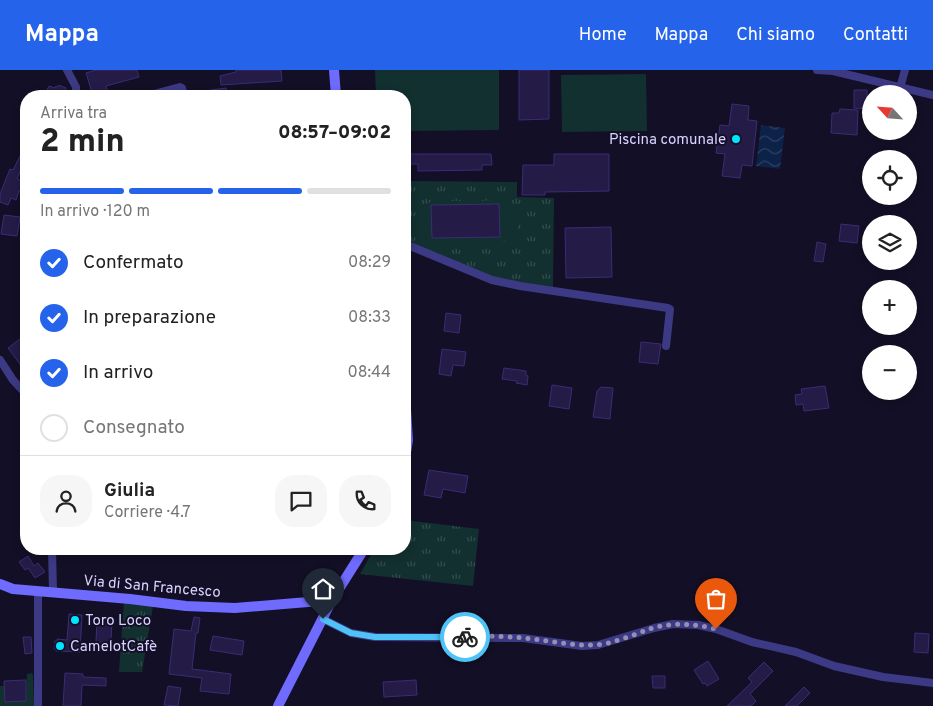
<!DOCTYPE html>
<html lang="it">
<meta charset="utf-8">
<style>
:root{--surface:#fff;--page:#f6f6f6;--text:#222;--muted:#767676;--line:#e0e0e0;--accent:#2563eb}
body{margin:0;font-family:Overpass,sans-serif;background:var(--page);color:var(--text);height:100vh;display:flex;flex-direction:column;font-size:19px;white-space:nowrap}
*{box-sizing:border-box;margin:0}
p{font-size:16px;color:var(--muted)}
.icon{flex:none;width:28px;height:28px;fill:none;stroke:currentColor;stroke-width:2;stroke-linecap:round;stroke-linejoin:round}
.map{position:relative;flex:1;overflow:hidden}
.details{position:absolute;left:20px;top:20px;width:391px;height:465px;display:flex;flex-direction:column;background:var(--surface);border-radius:20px;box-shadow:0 2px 8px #0003}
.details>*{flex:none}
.needle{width:32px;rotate:296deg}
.buttons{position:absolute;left:862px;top:15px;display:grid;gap:10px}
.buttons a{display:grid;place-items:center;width:55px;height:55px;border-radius:50%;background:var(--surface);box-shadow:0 2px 8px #0003;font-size:25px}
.pin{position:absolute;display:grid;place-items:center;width:42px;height:42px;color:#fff;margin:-51px -21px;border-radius:50% 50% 50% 0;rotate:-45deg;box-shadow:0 0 5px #0007}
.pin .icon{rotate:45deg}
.courier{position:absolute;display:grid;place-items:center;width:50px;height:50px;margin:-25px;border:4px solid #4fc3f7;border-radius:50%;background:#fff;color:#222;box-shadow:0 1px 6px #0007}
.head em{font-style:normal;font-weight:800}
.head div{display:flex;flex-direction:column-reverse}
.head{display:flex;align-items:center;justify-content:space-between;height:85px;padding:0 20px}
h1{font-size:32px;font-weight:800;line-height:38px}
.bar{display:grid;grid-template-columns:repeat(4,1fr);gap:8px 5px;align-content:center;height:60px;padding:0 20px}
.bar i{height:6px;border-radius:4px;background:var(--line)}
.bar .current{background:var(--accent)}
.bar p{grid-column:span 4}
.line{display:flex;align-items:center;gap:12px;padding:0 20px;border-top:1px solid var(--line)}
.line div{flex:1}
.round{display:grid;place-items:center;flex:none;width:52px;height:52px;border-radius:20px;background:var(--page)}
ol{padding:0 20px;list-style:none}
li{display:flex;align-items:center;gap:15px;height:55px}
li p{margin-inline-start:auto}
li .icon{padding:5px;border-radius:50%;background:var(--accent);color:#fff;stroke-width:4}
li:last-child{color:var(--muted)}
li i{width:28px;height:28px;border:2px solid var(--line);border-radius:50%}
header{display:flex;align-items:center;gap:30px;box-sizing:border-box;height:70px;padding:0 25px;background:var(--accent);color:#fff}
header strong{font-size:24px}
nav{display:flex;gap:28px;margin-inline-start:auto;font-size:18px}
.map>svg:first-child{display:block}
</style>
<header>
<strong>Mappa</strong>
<nav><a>Home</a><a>Mappa</a><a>Chi siamo</a><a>Contatti</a></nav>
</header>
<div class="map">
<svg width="933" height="636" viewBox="0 0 933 636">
<defs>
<pattern id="grass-tufts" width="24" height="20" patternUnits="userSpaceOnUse" patternTransform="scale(1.25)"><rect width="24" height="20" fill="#12302f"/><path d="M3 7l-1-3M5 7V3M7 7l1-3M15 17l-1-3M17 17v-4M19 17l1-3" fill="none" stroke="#344d4e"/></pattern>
<pattern id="water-waves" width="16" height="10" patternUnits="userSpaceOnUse" patternTransform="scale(1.25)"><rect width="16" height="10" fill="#0c2248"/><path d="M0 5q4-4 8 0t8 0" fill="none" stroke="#2f4163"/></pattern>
</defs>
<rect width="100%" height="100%" fill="#130f26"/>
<g fill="url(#grass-tufts)">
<path d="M 406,111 L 517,112 L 517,127 L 554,128 L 553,219 L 488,206 L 405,172 Z"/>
<path d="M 405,450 L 479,459 L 473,516 L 360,504 L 374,479 L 405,479 Z"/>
<path d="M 124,532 L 153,536 L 142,602 L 119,602 Z"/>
</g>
<g fill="#12302f">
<path d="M 375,0 L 499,0 L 499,60 L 405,61 L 405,26 L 376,26 Z"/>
<path d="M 646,4 L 647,61 L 562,62 L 561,5 Z"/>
<path d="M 434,131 C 449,131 465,131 480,131 C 488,131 497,129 504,131 C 521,136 523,163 506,170 C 494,175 448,172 432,173 C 408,165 409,137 434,131 Z"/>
<path d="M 32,603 L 33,605 L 34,636 L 0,636 L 0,616 L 4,616 L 5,632 L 26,631 L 27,604 Z"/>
</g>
<path fill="url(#water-waves)" d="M 761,55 L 785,58 L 780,99 L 756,96 Z"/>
<g fill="#241b47" stroke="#3b2d73">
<path d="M 96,0 L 137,0 L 139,7 L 106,16 L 109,26 L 93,26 L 86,3 Z"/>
<path d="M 236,0 L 281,0 L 282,11 L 221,15 L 220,6 L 236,2 Z"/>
<path d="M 519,0 L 549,0 L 549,49 L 519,50 Z"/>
<path d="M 59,15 L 66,18 L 62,26 L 44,26 L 49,16 L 55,18 L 56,16 L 58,17 Z"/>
<path d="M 226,18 L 227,26 L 198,26 L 197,22 Z"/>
<path d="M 854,20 L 867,20 L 867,27 L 871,27 L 871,34 L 867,34 L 867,39 L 854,38 Z"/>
<path d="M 732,34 L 749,36 L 748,50 L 757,51 L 752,96 L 742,95 L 740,108 L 722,106 L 725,84 L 716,83 L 720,55 L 729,56 Z"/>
<path d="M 840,39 L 858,40 L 857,65 L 831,63 L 832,43 L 839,43 Z"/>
<path d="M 21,84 L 26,87 L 26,97 L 23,95 L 17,109 L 25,112 L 21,122 L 19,121 L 16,130 L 11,128 L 8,135 L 0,132 L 0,124 L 10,99 L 13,100 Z"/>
<path d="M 409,84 L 491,84 L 492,95 L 482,95 L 482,100 L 418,101 L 418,94 L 409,94 Z"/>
<path d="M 554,84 L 609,84 L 609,121 L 545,122 L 545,125 L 522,125 L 523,95 L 554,95 Z"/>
<path d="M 871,126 L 896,126 L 894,134 L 871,129 Z"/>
<path d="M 499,134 L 500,167 L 432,168 L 431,135 Z"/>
<path d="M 4,145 L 20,147 L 17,166 L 1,164 Z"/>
<path d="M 841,154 L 859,156 L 857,173 L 839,171 Z"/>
<path d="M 611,157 L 612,207 L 566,208 L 565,158 Z"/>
<path d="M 817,172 L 826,174 L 823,192 L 814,191 Z"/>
<path d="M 446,243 L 461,245 L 459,263 L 444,261 Z"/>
<path d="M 21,268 L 26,275 L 26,294 L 22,297 L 8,278 Z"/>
<path d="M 641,272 L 661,274 L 658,294 L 639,292 Z"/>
<path d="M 442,279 L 466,282 L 464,296 L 453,295 L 451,306 L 439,304 Z"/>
<path d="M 504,298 L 526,301 L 526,305 L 528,306 L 527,315 L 516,313 L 517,311 L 502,309 Z"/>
<path d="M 552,315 L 572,318 L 569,339 L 549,336 Z"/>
<path d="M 825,316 L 829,338 L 804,341 L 803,334 L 796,335 L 795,325 L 802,324 L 801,319 Z"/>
<path d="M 601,317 L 613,318 L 610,349 L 593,347 L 597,321 Z"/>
<path d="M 429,400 L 468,406 L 465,423 L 443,419 L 441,428 L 424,425 Z"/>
<path d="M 28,486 L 34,496 L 38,493 L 45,502 L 35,508 L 28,498 L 25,500 L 19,492 Z"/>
<path d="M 69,544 L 82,545 L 80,582 L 56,581 L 56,579 L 54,579 L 55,571 L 57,571 L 57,569 L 67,570 Z"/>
<path d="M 194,547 L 200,548 L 198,563 L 196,563 L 192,599 L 231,604 L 229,624 L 200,621 L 202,608 L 169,604 L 174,559 L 191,561 Z"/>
<path d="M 97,550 L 112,550 L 111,573 L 96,572 Z"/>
<path d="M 915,563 L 929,564 L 928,583 L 914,582 Z"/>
<path d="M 213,566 L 244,571 L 242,585 L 210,580 Z"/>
<path d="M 23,567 L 31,567 L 32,583 L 25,584 Z"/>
<path d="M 708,591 L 719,609 L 707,616 L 705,613 L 703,614 L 694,600 Z"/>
<path d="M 764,592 L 773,601 L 750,624 L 756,631 L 751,636 L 727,636 L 752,612 L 748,608 Z"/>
<path d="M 65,603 L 83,604 L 83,607 L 106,608 L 106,616 L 82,615 L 81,636 L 63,636 Z"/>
<path d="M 652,606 L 665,606 L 665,618 L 653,618 Z"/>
<path d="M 26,610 L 26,631 L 5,632 L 4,611 Z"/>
<path d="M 416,610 L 417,625 L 384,627 L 383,612 Z"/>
<path d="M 168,616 L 181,618 L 178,636 L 164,635 Z"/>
<path d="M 804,617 L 810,623 L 797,636 L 785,636 Z"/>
</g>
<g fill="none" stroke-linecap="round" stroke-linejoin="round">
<g stroke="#3d3a85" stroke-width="8">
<path d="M 67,0 L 76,17 L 76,26"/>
<path d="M 817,0 L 833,1 L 933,25"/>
<path d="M 900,18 L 905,0"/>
<path d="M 146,26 L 180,17 L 182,18 L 184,26"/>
<path d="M 405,174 L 492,210 L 520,216 L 668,238 L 670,239 L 666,276"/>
<path d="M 25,221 L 26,213"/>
<path d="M 0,290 L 13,310 L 26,324"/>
<path d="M 52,479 L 53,522"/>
<path d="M 323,549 L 351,563 L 375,567 L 523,568 L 582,576 L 598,575 L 654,558 L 673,554 L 698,555 L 716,559 L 752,572 L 796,582 L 834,596 L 883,607 L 933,613"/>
<path d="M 38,636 L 38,521"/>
</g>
<g stroke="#6f6bff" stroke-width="10">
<path d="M 334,0 L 336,26"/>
<path d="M 405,324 L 408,370 L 405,389"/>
<path d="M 0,514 L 13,519 L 130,529 L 186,536 L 235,538 L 332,530"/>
<path d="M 278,636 L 332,530 L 364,479"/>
</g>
</g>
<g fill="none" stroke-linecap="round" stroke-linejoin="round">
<path stroke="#948fb3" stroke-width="5" stroke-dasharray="0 9" d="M 465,567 C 484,566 504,566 523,568 C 547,570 570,576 594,575 C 614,574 634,564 653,558 C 674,552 695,554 716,559"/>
<path stroke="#4fc3f7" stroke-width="6" d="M 323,549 L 351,563 L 375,567 L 465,567"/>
</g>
<g fill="#00e5ff" stroke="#130f26" stroke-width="2">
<circle cx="736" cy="69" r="5"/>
<circle cx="75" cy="550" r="5"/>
<circle cx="60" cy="576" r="5"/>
</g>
<g text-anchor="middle" stroke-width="4" stroke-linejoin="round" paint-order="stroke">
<g font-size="15" fill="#d9d4ff" stroke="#130f26" text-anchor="start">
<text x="726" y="74" text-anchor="end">Piscina comunale</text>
<text x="85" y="555">Toro Loco</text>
<text x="70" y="581">CamelotCafè</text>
</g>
<g font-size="15" fill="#d9d4ff" stroke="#130f26">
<text transform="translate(152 516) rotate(5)" y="5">Via di San Francesco</text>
</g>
</g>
</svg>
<div class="buttons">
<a><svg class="needle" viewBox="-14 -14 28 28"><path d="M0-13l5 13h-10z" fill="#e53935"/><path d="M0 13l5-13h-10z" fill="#767676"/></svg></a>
<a><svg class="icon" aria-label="locate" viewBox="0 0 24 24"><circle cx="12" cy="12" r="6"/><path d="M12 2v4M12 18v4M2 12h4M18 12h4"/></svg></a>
<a><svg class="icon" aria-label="layers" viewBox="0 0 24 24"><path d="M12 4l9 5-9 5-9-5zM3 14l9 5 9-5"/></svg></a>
<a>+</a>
<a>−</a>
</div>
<div class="pin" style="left:716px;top:559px;background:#ea580c"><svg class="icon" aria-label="bag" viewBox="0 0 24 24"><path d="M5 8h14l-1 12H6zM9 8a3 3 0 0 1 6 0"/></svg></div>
<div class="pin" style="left:323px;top:549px;background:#1f2937"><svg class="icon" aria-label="home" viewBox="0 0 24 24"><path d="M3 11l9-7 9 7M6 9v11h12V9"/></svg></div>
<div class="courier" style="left:465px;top:567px"><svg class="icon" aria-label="bike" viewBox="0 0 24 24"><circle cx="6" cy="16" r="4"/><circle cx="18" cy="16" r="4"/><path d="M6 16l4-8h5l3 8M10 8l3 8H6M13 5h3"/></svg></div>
<section class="details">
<div class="head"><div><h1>2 min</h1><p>Arriva tra</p></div><em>08:57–09:02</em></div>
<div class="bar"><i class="current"></i><i class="current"></i><i class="current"></i><i></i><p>In arrivo · 120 m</p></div>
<ol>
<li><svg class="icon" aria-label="check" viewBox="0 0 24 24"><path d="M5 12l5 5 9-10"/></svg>Confermato<p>08:29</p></li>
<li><svg class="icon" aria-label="check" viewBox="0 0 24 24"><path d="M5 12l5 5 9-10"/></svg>In preparazione<p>08:33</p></li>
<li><svg class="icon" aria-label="check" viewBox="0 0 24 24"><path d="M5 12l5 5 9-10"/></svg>In arrivo<p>08:44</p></li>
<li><i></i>Consegnato</li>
</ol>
<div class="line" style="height:90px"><a class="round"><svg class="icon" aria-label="person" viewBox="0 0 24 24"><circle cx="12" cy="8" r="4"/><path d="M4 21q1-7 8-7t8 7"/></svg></a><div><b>Giulia</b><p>Corriere · 4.7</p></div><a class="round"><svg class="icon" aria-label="chat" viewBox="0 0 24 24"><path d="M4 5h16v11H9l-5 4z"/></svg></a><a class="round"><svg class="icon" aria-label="phone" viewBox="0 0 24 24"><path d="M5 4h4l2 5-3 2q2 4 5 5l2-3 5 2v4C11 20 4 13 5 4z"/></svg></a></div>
</section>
</div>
